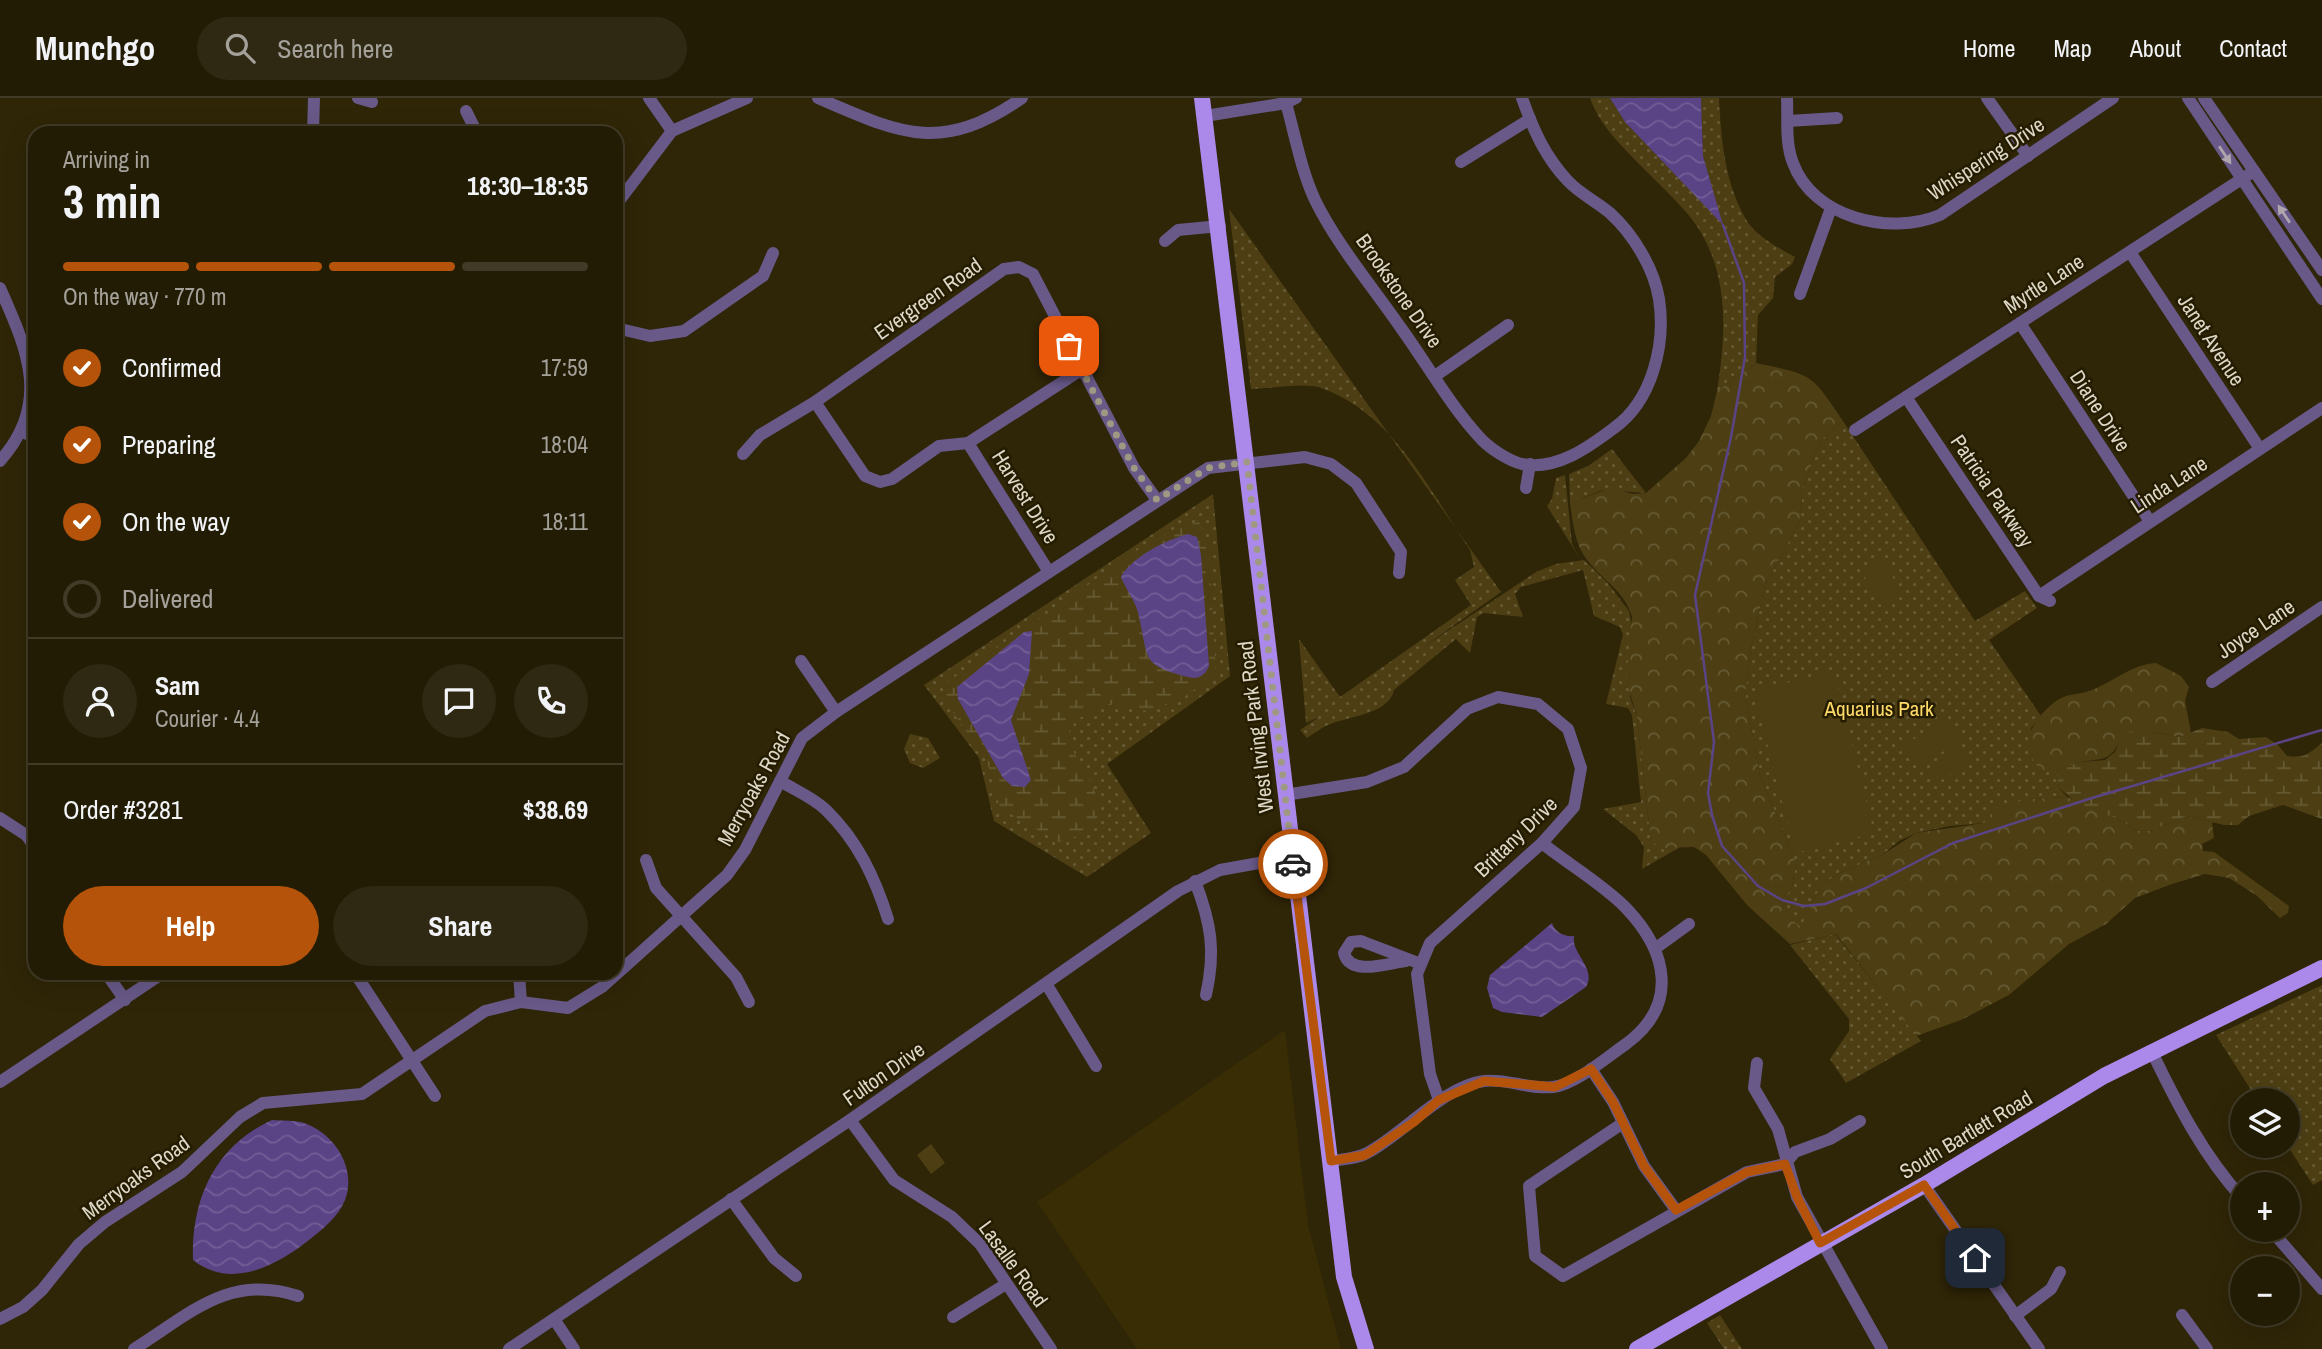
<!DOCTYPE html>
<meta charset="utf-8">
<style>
:root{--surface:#231c05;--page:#2f2913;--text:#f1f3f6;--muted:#a3a19a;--line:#403a27;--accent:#b45309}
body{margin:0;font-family:"Archivo Narrow",sans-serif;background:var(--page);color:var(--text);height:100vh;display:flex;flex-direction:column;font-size:26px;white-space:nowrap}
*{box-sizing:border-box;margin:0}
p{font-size:23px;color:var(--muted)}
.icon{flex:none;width:38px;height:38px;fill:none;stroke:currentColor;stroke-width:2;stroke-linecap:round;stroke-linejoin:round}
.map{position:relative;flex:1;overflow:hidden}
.details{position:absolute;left:28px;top:28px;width:595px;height:854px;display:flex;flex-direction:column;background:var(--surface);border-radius:21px;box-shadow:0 7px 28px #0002,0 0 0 2px var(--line)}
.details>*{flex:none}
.fabs{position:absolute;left:2230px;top:990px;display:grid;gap:14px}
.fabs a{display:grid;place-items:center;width:70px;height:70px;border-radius:50%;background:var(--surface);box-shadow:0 7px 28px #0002,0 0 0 2px var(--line);font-size:35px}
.pin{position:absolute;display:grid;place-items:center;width:60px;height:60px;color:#fff;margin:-30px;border-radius:14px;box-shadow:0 4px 10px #0006}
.courier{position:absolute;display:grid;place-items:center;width:70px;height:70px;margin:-35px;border:5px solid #b45309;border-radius:50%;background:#fff;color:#222;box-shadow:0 2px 9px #0007}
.head em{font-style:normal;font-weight:800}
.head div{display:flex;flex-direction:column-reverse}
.head{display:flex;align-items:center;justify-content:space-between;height:119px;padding:0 35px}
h1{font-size:46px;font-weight:800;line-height:52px}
.bar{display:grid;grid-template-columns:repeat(4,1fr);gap:10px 7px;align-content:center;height:84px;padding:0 35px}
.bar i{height:9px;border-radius:5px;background:var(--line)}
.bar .active{background:var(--accent)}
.bar p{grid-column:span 4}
.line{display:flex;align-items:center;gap:18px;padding:0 35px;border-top:2px solid var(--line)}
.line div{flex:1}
.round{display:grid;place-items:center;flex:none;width:74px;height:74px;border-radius:37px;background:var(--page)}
ol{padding:0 35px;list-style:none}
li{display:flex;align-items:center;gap:21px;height:77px}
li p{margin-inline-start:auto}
li .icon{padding:7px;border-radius:50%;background:var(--accent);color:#fff;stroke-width:4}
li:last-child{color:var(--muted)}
li i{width:38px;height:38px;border:4px solid var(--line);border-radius:50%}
.action{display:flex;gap:14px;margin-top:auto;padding:14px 35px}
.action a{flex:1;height:80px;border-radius:42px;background:var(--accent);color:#fff;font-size:28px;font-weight:800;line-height:80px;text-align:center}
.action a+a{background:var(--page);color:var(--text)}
header{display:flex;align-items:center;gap:42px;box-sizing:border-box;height:98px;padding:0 35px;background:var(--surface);border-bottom:2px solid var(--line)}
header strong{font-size:33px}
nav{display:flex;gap:38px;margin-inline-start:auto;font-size:24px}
.search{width:490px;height:63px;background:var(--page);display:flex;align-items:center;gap:18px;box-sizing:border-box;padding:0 24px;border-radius:38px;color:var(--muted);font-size:26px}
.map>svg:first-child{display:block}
</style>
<header>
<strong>Munchgo</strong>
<div class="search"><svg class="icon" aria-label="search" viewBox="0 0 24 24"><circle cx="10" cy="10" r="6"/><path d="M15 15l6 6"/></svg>Search here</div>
<nav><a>Home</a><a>Map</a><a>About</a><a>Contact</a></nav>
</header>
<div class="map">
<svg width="2322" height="1251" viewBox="0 0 2322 1251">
<defs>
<pattern id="grass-dots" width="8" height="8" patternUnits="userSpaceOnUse" patternTransform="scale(1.75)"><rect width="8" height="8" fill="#4d3f13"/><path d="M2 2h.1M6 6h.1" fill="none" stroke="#665a34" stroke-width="1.8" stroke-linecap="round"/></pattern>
<pattern id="forest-crowns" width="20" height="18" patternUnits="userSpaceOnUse" patternTransform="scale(1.75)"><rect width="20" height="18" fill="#4d3f13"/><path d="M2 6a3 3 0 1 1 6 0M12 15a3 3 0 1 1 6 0" fill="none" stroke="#665a34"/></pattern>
<pattern id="wetland-marsh" width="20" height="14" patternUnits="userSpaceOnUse" patternTransform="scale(1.75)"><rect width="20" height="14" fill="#4d3f13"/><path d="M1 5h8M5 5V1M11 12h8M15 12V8" fill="none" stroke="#665a34"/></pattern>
<pattern id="water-waves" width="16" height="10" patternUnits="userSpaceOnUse" patternTransform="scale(1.75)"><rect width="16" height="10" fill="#5b4486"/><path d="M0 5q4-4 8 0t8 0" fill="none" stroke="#725e96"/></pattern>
</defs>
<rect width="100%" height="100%" fill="#2f2507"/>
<path fill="#382d04" d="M 1285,932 L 1308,1127 L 1341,1251 L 1137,1251 L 1037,1104 Z"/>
<g fill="url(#grass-dots)">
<path d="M 1590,0 L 1610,0 L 1625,24 L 1722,125 L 1703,58 L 1701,0 L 1719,0 C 1721,41 1725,87 1747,123 C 1757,139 1779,150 1795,159 L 1792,166 L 1775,179 L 1773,200 L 1758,217 L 1756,265 L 1717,293 C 1727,232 1730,164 1686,114 C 1672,98 1656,83 1641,68 C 1621,47 1600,28 1590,0 Z"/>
<path d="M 1229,111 L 1501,494 L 1422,550 L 1536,474 L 1556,466 L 1584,462 L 1607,484 L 1629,513 L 1632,528 L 1630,599 L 1637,619 L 1651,744 L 1682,748 L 1642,771 L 1644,749 L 1636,737 L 1603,711 L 1641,704 L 1632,617 L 1628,610 L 1606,606 L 1623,537 L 1620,529 L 1594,518 L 1583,472 L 1521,489 L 1515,496 L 1523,519 L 1483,515 L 1477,519 L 1470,555 L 1456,541 L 1394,592 C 1389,617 1346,618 1326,628 C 1320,631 1313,636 1307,640 L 1300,632 L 1319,619 L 1306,625 L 1299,541 L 1340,599 L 1471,507 L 1455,482 L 1474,469 L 1470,452 C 1430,393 1393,315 1321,290 C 1305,284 1269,291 1251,291 Z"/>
<path d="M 1843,323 L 1975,523 L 2025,493 L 2037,510 L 1989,542 L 2041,618 L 2031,630 L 2044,673 L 2056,673 L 2059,690 L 2067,699 L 2030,701 L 1985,725 L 1950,728 L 1916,735 L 1899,743 L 1882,757 L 1841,774 L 1821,787 L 1801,830 L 1781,814 L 1792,789 L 1796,764 L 1760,678 L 1745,596 L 1751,551 L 1765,487 L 1801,421 L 1802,392 L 1820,343 Z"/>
<path d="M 1612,351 L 1646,395 L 1603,392 L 1570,405 L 1569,376 L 1588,368 Z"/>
<path d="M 1565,377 L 1572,446 L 1579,459 L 1547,408 L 1552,401 L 1556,380 Z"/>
<path d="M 1213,396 L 1230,578 L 1107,666 L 1151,735 L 1087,779 L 994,723 L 979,660 L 924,587 Z"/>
<path d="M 910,636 L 928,640 L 940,660 L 923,670 L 910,665 L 904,651 Z"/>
<path d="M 1835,836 L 1921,943 L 1846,985 L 1830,961 L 1849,933 L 1849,921 L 1790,847 Z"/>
<path d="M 2322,887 L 2322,1082 L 2313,1087 L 2287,1047 L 2287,1003 L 2258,1003 L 2216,937 Z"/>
<path d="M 1720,1217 L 1742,1251 L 1724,1251 L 1707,1225 Z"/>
</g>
<g fill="url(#forest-crowns)">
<path d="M 1756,265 C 1813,277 1811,275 1843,323 L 1820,343 L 1802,392 L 1801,421 L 1765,487 L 1751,551 L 1745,596 L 1760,678 L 1796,764 L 1792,789 L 1781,814 L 1801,829 L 1821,787 L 1841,774 L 1882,757 L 1916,735 L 1984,725 L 2000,707 L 2030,701 L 2067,699 L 2116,720 L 2138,733 L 2150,733 L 2187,718 L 2212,724 L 2214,740 L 2202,746 L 2203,753 L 2214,754 L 2289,808 L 2288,815 L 2280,820 L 2256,797 L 2229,780 L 2205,776 L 2172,786 L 2135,800 L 2106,826 L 2069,846 L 2009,897 L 1961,922 L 1916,938 L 1836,836 L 1790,846 L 1747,807 L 1706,757 L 1694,749 L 1663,750 L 1651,744 L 1637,619 L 1626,582 L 1632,519 C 1625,492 1599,480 1585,459 C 1574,443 1573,423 1570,405 L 1610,390 L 1634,396 L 1646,395 L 1686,360 L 1699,343 L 1711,318 L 1717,293 Z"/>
<path d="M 2156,565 L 2181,578 L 2189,589 L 2185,603 L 2191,635 L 2180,639 L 2154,634 L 2119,643 C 2111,664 2101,660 2081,664 C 2069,666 2058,677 2045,673 C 2038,671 2033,664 2031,657 C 2023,635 2039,616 2056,603 C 2067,595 2080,597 2092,592 C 2115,583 2130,567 2156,565 Z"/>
</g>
<g fill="url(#wetland-marsh)">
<path d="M 1199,424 L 1209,449 L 1216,575 L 1183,600 L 1147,613 L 1103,605 L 1075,623 L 1067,641 C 1080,668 1094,684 1101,713 L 1087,735 L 1059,744 L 1000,710 L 987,663 L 946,604 L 945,586 C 987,555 1031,527 1074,497 C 1112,471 1154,434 1199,424 Z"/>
<path d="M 2202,630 L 2228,634 L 2239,641 L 2266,639 L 2278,647 L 2287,658 C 2305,661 2309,655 2322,645 L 2322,721 L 2283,707 L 2249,718 L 2238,727 L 2224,727 L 2187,718 L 2150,733 L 2138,733 L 2116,720 L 2079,707 L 2059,690 L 2056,673 L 2080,664 L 2105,662 L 2115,654 L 2119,643 L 2129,634 L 2142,632 L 2180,639 Z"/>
</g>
<g fill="#4d3f13">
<path d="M 1881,462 L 1903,494 L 1883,507 L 1862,475 Z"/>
<path d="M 1834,573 L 1874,735 L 1795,755 L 1754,593 Z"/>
<path d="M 1946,619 L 1961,641 L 1919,670 L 1904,648 Z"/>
<path d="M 1959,651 L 1968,665 L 1938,684 L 1929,670 Z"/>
<path d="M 931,1046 L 945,1065 L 931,1076 L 917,1057 Z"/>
</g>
<g fill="url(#water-waves)">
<path d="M 1610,0 L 1701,0 L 1703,58 L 1723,127 L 1625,24 Z"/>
<path d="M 1188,436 L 1197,439 L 1201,457 L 1209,568 C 1205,577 1199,582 1188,579 C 1141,567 1149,562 1139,519 C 1137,505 1126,492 1121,479 C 1133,458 1166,442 1188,436 Z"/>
<path d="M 1032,533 L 1029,576 L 1011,622 L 1031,682 L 1025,689 L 1012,688 L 1003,680 L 958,601 L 957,589 L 1024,534 Z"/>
<path d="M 1552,825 C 1555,835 1565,839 1574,838 C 1571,856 1597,870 1586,889 L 1542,919 L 1502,914 L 1493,910 L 1487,890 L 1490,877 Z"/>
<path d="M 272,1022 C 283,1023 295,1022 304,1025 C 335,1036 357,1070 345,1102 C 338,1119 323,1131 309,1142 C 276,1168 231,1192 193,1162 C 191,1101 215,1048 272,1022 Z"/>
</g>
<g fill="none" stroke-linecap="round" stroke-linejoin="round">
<path stroke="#5b4486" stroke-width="2.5" d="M 1723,127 L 1744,185 L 1745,259 L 1731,339 L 1695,497 L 1714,644 L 1708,695 L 1712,717 L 1722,748 L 1758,788 L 1782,802 L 1804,808 L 1825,806 L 1866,790 L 1953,745 L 2092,700 L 2322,632"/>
<g stroke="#685988" stroke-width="12">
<path d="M 358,0 L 372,4"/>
<path d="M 649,0 L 672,33"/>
<path d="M 818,0 C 901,36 941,56 1022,0"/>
<path d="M 1787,0 C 1788,21 1785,45 1793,65 C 1813,120 1890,138 1940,117 L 2113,0"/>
<path d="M 1987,0 L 2028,58"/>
<path d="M 2188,0 L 2322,201"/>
<path d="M 2204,0 L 2322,172"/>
<path d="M 1286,5 C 1295,37 1301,72 1315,102 C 1337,147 1372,188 1401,230 C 1427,266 1451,309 1482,342 C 1491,351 1509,363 1522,366 C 1556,373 1589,349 1614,330 C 1652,303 1666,247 1659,201 C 1654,170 1633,136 1610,115 C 1596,103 1580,96 1568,83 C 1545,59 1533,31 1522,0"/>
<path d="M 466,13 L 477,35"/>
<path d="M 1205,18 L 1286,5 L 1296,0"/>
<path d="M 1788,23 L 1837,20"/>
<path d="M 313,35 L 314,0"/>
<path d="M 1461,64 L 1530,21"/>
<path d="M 616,107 L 672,33 L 747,0"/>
<path d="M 1165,143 L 1178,132 L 1220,128"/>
<path d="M 2130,154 L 2260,351"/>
<path d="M 0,190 C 27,251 52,305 0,363"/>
<path d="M 1800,196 L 1831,110"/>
<path d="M 2020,225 L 2149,422"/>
<path d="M 616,230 L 650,238 L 684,233 L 763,178 L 773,155"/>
<path d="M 1435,278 L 1508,227"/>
<path d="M 1906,299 L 2039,498 L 2050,503"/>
<path d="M 815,304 L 865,378 L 880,384 L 892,381 L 939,348 L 968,345 L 1081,272"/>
<path d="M 1855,332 L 2254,73"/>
<path d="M 21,333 L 35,340"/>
<path d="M 968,345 L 1049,474"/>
<path d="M 743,356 L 760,337 L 815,304 L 1004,171 L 1019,169 L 1033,176 L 1134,370 L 1157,402"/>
<path d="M 1526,390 L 1530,366"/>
<path d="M 2039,498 L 2322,310"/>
<path d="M 801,563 L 836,614"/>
<path d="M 2212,584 L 2322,509"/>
<path d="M 780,683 C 795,692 814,700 826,712 C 858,743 875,780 888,821"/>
<path d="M 1285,697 L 1367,684 L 1404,669 L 1467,611 L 1498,599 L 1538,606 L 1568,631 L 1581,670 L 1574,709 L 1542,745 L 1430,845 L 1417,876 L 1430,976 L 1439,1002"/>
<path d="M 0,720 L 26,737 L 35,749"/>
<path d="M 646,762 L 656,790 L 736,879 L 749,904"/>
<path d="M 1195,783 C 1211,825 1216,853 1206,897"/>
<path d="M 1656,850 L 1689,826"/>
<path d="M 1406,863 C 1388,865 1350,879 1344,855 L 1351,844 L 1361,843 L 1421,866"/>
<path d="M 106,875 L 125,902"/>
<path d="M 355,875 L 435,998"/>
<path d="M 519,875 L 521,904"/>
<path d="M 1047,887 L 1096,968"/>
<path d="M 2152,954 C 2177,1006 2203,1057 2242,1100"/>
<path d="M 1757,965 L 1754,990 L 1778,1031 L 1797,1099 L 1882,1251"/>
<path d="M 1591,971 L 1613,1004 L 1644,1068 L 1676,1112"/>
<path d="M 0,984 L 163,875"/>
<path d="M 850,1022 L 894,1082 L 952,1119 L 980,1146 L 1051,1251"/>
<path d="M 1623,1025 L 1529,1088 L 1535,1158 L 1563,1178 L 1747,1074 L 1785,1066 L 1795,1054 L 1830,1041 L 1860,1023"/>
<path d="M 1331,1063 C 1342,1061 1357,1061 1367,1055 C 1403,1036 1444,988 1484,983 C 1506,980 1530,992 1553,989 C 1576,986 1607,959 1626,946 C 1679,907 1668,854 1626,810 C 1604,787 1568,766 1542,745"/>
<path d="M 1924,1087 L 2039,1251"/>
<path d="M 731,1101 L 774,1160 L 796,1178"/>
<path d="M 2271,1132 L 2322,1191"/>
<path d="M 2182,1217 L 2207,1251"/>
<path d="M 2015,1218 L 2051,1191 L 2060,1174"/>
<path d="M 953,1219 L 1006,1186"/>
<path d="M 0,1221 L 23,1209 L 42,1192 L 79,1146 L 105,1124 L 182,1074 L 240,1019 L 263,1005 L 362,996 L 485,913 L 521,904 L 568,910 L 602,889 L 727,777 L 745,752 L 802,640 L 836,614 L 1208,370 L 1305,359 L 1331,366 L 1356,385 L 1401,454 L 1399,475"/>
<path d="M 554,1221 L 574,1251"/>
<path d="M 134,1251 C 190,1216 229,1175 298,1198"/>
<path d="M 509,1251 L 850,1022 L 1178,793 L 1220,772 L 1292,759"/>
</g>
<g stroke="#aa89eb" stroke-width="16">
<path d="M 1202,0 L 1344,1179 L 1366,1251"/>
<path d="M 1637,1251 L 1924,1087 L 2104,978 L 2322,870"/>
</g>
</g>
<defs><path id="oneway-solid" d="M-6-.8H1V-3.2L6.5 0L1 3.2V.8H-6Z" transform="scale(1.75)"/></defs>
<g fill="#aea5ad">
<use href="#oneway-solid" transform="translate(2225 57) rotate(56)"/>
<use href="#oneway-solid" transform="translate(2284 116) rotate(-124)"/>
</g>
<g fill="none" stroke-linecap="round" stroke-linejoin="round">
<path stroke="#9f9983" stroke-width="7" stroke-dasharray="0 12.6" d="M 1069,248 L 1134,370 L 1157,402 L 1208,370 L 1247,364 L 1293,766"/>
<path stroke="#b45309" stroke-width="9" d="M 1293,766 L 1331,1063 L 1365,1057 L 1414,1024 L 1439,1002 L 1484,983 L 1555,989 L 1591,971 L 1613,1004 L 1644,1068 L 1676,1112 L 1747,1074 L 1785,1066 L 1797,1099 L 1820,1145 L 1924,1087 L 1975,1160"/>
</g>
<g text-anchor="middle" stroke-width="5" stroke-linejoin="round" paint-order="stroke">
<g font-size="21" fill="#dcd7c6" stroke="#251c00">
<text transform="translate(1986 61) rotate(-33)" y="7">Whispering Drive</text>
<text transform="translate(2044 186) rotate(-33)" y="7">Myrtle Lane</text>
<text transform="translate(1399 193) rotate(55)" y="7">Brookstone Drive</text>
<text transform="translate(928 201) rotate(-35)" y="7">Evergreen Road</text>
<text transform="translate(2211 242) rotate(57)" y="7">Janet Avenue</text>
<text transform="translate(2100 313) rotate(57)" y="7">Diane Drive</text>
<text transform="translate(2169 387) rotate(-33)" y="7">Linda Lane</text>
<text transform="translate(1992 393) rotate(56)" y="7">Patricia Parkway</text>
<text transform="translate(1025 399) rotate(58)" y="7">Harvest Drive</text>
<text transform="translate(2256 531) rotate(-34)" y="7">Joyce Lane</text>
<text transform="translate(1256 629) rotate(-97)" y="7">West Irving Park Road</text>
<text transform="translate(754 691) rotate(-61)" y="7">Merryoaks Road</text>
<text transform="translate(1516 739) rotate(-44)" y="7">Brittany Drive</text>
<text transform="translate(884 976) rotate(-35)" y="7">Fulton Drive</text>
<text transform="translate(1966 1037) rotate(-31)" y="7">South Bartlett Road</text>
<text transform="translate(136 1080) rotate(-36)" y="7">Merryoaks Road</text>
<text transform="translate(1013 1166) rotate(54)" y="7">Lasalle Road</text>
</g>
<g font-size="21" fill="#ffdb69" stroke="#251c00">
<text x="1879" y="618">Aquarius Park</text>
</g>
</g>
</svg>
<div class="fabs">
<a><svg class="icon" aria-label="layers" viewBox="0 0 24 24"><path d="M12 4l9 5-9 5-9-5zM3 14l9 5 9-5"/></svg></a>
<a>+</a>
<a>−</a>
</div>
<div class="pin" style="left:1069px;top:248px;background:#ea580c"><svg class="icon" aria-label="bag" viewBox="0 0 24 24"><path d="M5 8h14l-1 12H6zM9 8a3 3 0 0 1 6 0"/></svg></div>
<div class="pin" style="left:1975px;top:1160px;background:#1f2937"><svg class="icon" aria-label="home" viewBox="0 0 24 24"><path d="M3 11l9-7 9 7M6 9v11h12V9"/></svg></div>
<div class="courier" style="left:1293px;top:766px"><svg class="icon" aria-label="car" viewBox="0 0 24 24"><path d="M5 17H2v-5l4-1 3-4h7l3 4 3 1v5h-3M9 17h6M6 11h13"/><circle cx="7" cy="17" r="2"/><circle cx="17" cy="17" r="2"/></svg></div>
<section class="details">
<div class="head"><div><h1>3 min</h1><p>Arriving in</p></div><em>18:30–18:35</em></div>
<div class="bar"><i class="active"></i><i class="active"></i><i class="active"></i><i></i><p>On the way · 770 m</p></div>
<ol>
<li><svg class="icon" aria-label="check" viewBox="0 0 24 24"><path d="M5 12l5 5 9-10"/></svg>Confirmed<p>17:59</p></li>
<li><svg class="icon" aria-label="check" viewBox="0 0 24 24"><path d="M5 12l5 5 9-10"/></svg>Preparing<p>18:04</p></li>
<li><svg class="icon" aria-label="check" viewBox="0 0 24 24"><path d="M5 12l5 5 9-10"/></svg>On the way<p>18:11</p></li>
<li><i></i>Delivered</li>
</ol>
<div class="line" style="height:126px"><a class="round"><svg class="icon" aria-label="person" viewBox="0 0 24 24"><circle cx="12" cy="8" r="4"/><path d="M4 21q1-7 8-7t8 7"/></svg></a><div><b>Sam</b><p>Courier · 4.4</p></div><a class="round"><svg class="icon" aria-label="chat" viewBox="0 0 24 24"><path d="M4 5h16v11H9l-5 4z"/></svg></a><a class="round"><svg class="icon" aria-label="phone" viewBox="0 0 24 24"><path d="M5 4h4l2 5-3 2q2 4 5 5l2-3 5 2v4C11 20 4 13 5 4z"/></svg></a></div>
<div class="line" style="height:91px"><div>Order #3281</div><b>$38.69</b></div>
<div class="action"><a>Help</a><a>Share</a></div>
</section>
</div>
